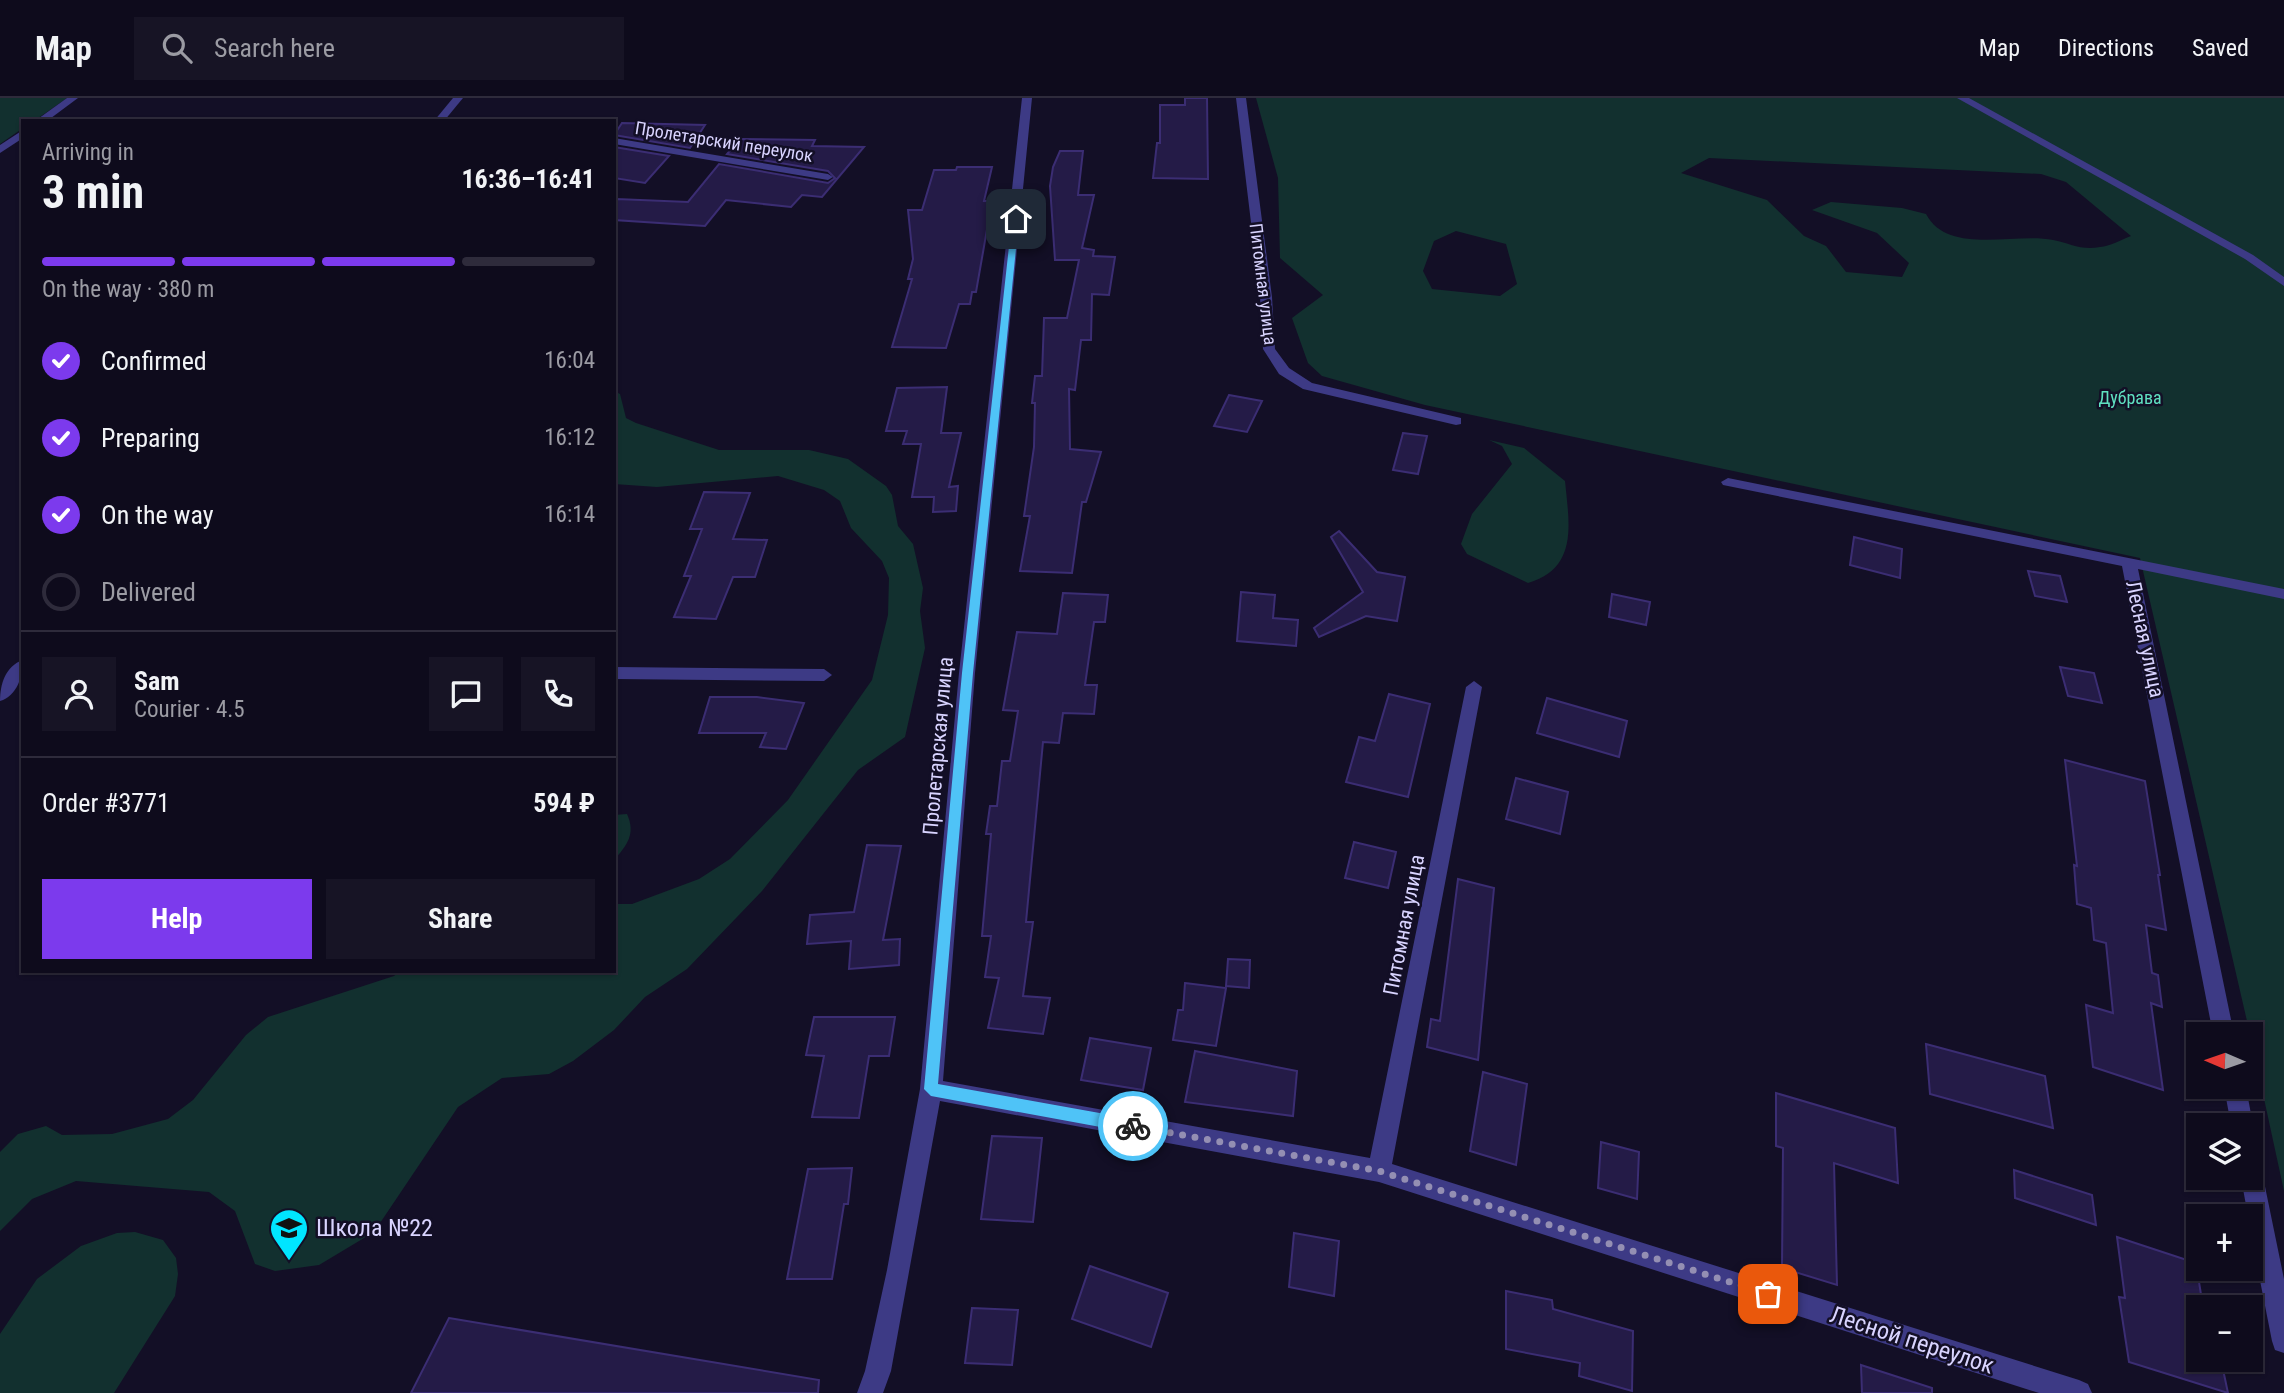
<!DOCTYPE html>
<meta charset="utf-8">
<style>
:root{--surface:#0e0b1c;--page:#171425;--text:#f1f3f6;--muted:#9b9ba3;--line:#2e2b3b;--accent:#7c3aed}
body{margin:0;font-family:"Roboto Condensed",sans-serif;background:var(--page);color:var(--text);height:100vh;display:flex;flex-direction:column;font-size:26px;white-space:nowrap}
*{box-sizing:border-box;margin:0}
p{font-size:23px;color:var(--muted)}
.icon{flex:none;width:38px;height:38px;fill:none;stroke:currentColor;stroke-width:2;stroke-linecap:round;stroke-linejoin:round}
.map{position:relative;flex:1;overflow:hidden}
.sheet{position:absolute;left:21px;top:21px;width:595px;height:854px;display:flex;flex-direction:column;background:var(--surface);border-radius:0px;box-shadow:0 2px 5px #0004,0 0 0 2px var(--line)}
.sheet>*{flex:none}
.needle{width:46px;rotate:272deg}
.fabs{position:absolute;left:2186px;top:924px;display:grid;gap:14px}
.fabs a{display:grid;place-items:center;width:77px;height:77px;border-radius:0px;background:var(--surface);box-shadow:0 2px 5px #0004,0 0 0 2px var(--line);font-size:35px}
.pin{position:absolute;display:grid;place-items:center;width:60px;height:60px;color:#fff;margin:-30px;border-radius:14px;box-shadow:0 4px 10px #0006}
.courier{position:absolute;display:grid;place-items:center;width:70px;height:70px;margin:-35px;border:5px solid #4fc3f7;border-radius:50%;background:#fff;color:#222;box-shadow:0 2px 9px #0007}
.headline em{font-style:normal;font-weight:700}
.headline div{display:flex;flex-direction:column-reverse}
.headline{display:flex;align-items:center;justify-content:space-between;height:119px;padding:0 21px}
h1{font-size:46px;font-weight:700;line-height:52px}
.bar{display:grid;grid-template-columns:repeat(4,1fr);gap:10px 7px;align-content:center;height:84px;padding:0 21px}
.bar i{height:9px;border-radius:5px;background:var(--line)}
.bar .active{background:var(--accent)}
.bar p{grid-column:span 4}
.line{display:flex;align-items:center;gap:18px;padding:0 21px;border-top:2px solid var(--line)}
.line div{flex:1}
.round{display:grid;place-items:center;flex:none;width:74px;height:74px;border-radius:0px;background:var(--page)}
ol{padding:0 21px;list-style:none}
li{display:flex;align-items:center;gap:21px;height:77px}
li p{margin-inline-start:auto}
li .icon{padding:7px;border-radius:50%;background:var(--accent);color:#fff;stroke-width:4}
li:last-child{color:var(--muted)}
li i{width:38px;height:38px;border:4px solid var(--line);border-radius:50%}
.button{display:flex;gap:14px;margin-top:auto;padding:14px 21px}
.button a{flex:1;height:80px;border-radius:0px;background:var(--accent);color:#fff;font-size:28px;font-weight:700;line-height:80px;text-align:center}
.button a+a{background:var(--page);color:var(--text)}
header{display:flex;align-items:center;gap:42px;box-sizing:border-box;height:98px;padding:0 35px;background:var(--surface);border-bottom:2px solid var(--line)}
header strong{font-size:33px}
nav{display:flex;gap:38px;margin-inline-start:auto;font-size:24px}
.search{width:490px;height:63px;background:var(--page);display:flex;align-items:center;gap:18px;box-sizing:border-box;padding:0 24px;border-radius:0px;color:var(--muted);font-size:26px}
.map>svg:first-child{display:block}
</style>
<header>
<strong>Map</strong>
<div class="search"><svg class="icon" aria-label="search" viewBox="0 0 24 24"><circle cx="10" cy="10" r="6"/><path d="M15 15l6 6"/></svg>Search here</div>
<nav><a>Map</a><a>Directions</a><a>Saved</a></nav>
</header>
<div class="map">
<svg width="2284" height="1295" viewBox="0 0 2284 1295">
<rect width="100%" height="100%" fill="#130f26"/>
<g fill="#12302f" fill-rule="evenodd">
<path d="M 0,0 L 67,0 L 34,23 L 23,23 L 23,30 L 0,46 Z"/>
<path d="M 1256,0 L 2284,0 L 2284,1093 L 2250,936 L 2140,460 L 1425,307 L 1322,278 L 1308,265 L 1292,220 L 1323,197 L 1280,160 L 1278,80 ZM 1709,60 L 2041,76 L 2066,84 L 2131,138 C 2121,142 2110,148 2100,149 C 2082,153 2069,145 2053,142 C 2016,134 1948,158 1926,116 L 1902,110 L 1831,104 L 1812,112 L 1877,135 L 1909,165 L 1902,179 L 1846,174 L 1826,148 L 1804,138 L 1767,102 L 1681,75 ZM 1456,133 L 1506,146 L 1517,186 L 1500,198 L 1432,191 L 1423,173 L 1434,143 Z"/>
<path d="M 614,293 L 620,296 L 626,320 L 636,325 L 719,352 L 809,352 L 848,361 L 886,388 L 892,397 L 898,428 L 913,446 L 923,490 L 920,513 L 925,550 L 905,639 L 858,672 L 762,793 L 687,871 L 645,899 L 614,932 L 573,963 L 549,976 L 502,980 L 458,1009 L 374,1134 L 319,1167 L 275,1173 L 255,1166 L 235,1113 L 209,1094 L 76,1083 L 32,1101 L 0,1133 L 0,1054 L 18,1036 L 46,1028 L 62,1037 L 112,1036 L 168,1021 L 193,1002 L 246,937 L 268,919 L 394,878 L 400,873 L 614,873 L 614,806 L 632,806 L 699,781 L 730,761 L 788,702 L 872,582 L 888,517 L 889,480 L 882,463 L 851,430 L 840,403 L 824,392 L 778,378 L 657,389 L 614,386 Z"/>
<path d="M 1489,342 L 1524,350 L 1565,383 C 1569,425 1579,470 1528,485 L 1467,456 L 1461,446 L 1472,416 L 1512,366 L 1502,348 Z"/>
<path d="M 627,716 C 636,736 627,747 614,762 L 614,717 Z"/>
<path d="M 135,1134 L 163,1142 L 176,1160 L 178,1176 L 175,1198 L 114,1295 L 0,1295 L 0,1236 L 37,1181 L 81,1148 L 117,1135 Z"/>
</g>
<g fill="#241b47" stroke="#3b2d73" stroke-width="2">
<path d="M 1185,0 L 1207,0 L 1208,81 L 1153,80 L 1157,45 L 1160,45 L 1160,7 L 1185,7 Z"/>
<path d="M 622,25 L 705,27 L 690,50 L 614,37 Z"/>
<path d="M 740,41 L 815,42 L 812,48 L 864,49 L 822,99 L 802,97 L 791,109 L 726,102 L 705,128 L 614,122 L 617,101 L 688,104 L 719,66 L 828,85 L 835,80 L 828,73 L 727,56 Z"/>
<path d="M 614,49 L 669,58 L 645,85 L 614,80 Z"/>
<path d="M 1060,53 L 1083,53 L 1078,97 L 1094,97 L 1082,150 L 1094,152 L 1093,158 L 1115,159 L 1109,197 L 1092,196 L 1091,242 L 1081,242 L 1075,292 L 1069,291 L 1070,351 L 1101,354 L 1086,404 L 1082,404 L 1072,475 L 1020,473 L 1030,418 L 1024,418 L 1034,349 L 1035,305 L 1032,305 L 1035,278 L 1042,278 L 1044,220 L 1067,220 L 1079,162 L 1055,162 L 1050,88 L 1053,69 Z"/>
<path d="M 957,69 L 992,69 L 984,103 L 992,103 L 976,194 L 972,194 L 970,206 L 959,206 L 946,250 L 892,249 L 912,181 L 908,181 L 913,161 L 908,112 L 922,112 L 934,72 L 956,72 Z"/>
<path d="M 947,289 L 941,335 L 961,335 L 949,389 L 958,388 L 956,413 L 933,414 L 934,399 L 912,399 L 921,346 L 903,346 L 907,333 L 886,333 L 897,290 Z"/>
<path d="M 1229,297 L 1262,303 L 1247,334 L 1214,328 Z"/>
<path d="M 1403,335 L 1427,338 L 1418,376 L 1393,372 Z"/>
<path d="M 704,394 L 750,395 L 733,441 L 767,442 L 755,479 L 733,479 L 716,521 L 674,519 L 691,478 L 684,478 L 702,431 L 690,431 Z"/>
<path d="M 1339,433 L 1377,474 L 1405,479 L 1397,523 L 1366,518 L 1319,539 L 1314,530 L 1363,494 L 1331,439 Z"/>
<path d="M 1854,439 L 1902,451 L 1900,480 L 1850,467 Z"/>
<path d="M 2028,473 L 2060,478 L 2067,504 L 2035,498 Z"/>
<path d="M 1241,494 L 1275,497 L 1273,520 L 1298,522 L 1296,548 L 1237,543 Z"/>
<path d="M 1063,495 L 1108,497 L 1105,524 L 1094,524 L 1085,587 L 1097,587 L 1094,616 L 1063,615 L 1059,645 L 1043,644 L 1026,824 L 1033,824 L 1023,898 L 1050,900 L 1043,936 L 988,930 L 999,880 L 985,879 L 991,838 L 982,838 L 991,736 L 986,736 L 990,708 L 997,708 L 1002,663 L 1010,663 L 1018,613 L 1003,612 L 1017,534 L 1057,536 Z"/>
<path d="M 1612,496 L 1650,504 L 1646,527 L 1609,519 Z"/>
<path d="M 2060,569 L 2094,575 L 2102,605 L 2068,598 Z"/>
<path d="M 1389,596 L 1430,606 L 1408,699 L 1346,684 L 1359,639 L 1375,643 Z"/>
<path d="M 710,599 L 757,599 L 804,605 L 786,651 L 760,649 L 766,635 L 699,635 Z"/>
<path d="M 1547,600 L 1627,623 L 1619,659 L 1537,635 Z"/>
<path d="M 2065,662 L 2145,683 L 2160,777 L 2158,777 L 2166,832 L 2146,827 L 2152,875 L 2158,877 L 2162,909 L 2151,905 L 2163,992 L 2093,969 L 2086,907 L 2113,915 L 2106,845 L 2094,842 L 2091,810 L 2077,806 L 2074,767 L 2077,768 Z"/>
<path d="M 1516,680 L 1568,694 L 1560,736 L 1506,721 Z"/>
<path d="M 1354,744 L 1396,754 L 1388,790 L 1345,780 Z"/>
<path d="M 867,747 L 901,748 L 883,842 L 900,841 L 899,867 L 849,871 L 851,843 L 807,846 L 810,817 L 854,814 Z"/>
<path d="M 1458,781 L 1494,790 L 1478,962 L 1427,949 L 1431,921 L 1440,923 Z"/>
<path d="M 1228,861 L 1250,862 L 1249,890 L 1226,888 Z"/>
<path d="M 1185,885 L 1226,890 L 1216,948 L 1173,942 L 1178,912 L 1183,912 Z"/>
<path d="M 814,919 L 895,919 L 889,958 L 869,958 L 859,1020 L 812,1019 L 824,958 L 806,957 Z"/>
<path d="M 1090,940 L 1151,950 L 1143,992 L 1081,982 Z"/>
<path d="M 1926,946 L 2045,978 L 2053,1030 L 1930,996 Z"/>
<path d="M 1195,953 L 1297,973 L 1293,1018 L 1185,1004 Z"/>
<path d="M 1483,974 L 1527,986 L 1516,1067 L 1470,1053 Z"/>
<path d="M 1776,995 L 1895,1030 L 1898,1085 L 1834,1065 L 1837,1187 L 1782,1170 L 1783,1050 L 1776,1048 Z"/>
<path d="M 992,1038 L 1042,1040 L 1033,1124 L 981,1121 Z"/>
<path d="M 1601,1044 L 1639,1054 L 1637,1101 L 1598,1090 Z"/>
<path d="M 852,1070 L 848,1106 L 844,1106 L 832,1181 L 787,1181 L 808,1071 Z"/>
<path d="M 2014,1072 L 2092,1097 L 2096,1127 L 2015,1100 Z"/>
<path d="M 1294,1135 L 1339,1143 L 1334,1198 L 1289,1189 Z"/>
<path d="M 2117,1139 L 2196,1165 L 2203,1209 L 2198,1209 L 2198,1262 L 2221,1262 L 2228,1295 L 2129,1264 L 2119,1199 L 2125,1200 Z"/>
<path d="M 1090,1168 L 1168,1195 L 1151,1249 L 1072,1221 Z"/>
<path d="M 1506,1193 L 1552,1202 L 1553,1211 L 1633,1233 L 1632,1293 L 1579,1278 L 1580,1265 L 1506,1251 Z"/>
<path d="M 972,1210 L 1018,1212 L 1012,1267 L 965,1265 Z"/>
<path d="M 449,1220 L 819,1282 L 818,1295 L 411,1295 Z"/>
<path d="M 1861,1267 L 1932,1290 L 1932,1295 L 1862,1295 Z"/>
</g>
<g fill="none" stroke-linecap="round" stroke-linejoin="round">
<g fill="#3d3a85" fill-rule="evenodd">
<path d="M 67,0 L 78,0 L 47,23 L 35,23 Z"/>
<path d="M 453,0 L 463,0 L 444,23 L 434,23 Z"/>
<path d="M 1022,0 L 1032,0 L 975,575 L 943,983 L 1370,1060 L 1466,589 L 1474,583 L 1482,589 L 1392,1066 L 2079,1282 L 2088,1286 L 2092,1295 L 2039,1295 L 1379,1084 L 940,1003 L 891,1273 L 883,1295 L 857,1295 L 865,1273 L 887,1172 L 920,991 L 959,575 Z"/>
<path d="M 1236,0 L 1246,0 L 1272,199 L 1275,251 L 1289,270 L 1312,285 L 1461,320 L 1461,326 L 1456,327 L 1303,291 L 1279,276 L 1263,251 L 1260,199 Z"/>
<path d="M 1957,0 L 1969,0 L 2253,157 L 2284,179 L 2284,188 L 2245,161 Z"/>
<path d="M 23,32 L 23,40 L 0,55 L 0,47 Z"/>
<path d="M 614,40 L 828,76 L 833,79 L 828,82 L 614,46 Z"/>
<path d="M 1728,380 L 2284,491 L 2284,501 L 2138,471 L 2234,936 L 2213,936 L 2122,468 L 1723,387 L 1721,384 Z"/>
<path d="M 23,562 C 23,578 17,598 0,603 C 0,587 5,568 23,562 Z"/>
<path d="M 614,569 L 824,571 L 832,577 L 824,583 L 614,581 Z"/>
<path d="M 2224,989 L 2246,989 L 2253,1027 L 2250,1033 L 2250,1027 L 2231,1027 Z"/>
<path d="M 2250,1058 L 2258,1061 L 2261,1069 L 2284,1181 L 2284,1255 L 2275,1252 L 2272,1243 L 2250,1132 L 2250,1118 L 2248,1118 L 2241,1080 L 2250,1080 Z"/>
</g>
</g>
<path fill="#4fc3f7" d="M 1016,119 L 1019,121 L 973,575 L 938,986 L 1133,1021 L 1141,1028 L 1133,1035 L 931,998 L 924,991 L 962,575 L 1012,121 Z"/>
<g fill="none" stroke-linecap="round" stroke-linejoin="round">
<path stroke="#948fb3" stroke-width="7" stroke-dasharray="0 12.6" d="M 1133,1028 L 1379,1073 L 1768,1196"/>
</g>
<defs>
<symbol id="school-pin" viewBox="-11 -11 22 30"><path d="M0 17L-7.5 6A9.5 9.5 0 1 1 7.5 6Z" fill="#00e5ff" stroke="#130f26"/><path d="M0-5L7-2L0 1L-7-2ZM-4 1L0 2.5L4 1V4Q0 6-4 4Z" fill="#111"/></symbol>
</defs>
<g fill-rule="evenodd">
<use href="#school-pin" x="267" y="1108" width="44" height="60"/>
</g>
<g text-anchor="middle" stroke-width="5" stroke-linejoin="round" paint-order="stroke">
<g font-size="18" fill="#d9d4ff" stroke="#130f26">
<text transform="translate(724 44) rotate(9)" y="6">Пролетарский переулок</text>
<text transform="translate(1263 186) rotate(83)" y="6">Питомная улица</text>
</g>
<g font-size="18" fill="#5fe0c0" stroke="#130f26">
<text x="2130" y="306">Дубрава</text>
</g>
<g font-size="21" fill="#d9d4ff" stroke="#130f26">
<text transform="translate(2145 541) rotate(78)" y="7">Лесная улица</text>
<text transform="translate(938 648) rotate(-85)" y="7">Пролетарская улица</text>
<text transform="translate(1404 827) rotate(-79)" y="7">Питомная улица</text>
</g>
<g font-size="24" fill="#d9d4ff" stroke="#130f26" text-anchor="start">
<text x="316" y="1138">Школа №22</text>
</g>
<g font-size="24" fill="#d9d4ff" stroke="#130f26">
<text transform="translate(1912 1242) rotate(18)" y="8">Лесной переулок</text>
</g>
</g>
</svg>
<div class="fabs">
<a><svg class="needle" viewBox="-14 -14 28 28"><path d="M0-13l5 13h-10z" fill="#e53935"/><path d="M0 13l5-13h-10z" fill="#9b9ba3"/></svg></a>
<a><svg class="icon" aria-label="layers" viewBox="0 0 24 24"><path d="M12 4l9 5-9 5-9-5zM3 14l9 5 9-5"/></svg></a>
<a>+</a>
<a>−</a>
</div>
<div class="pin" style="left:1768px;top:1196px;background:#ea580c"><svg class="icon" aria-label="bag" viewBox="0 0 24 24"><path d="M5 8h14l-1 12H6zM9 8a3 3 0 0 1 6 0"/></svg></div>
<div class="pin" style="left:1016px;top:121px;background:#1f2937"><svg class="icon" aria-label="home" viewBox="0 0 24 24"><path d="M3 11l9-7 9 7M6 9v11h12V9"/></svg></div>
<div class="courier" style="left:1133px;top:1028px"><svg class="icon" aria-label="bike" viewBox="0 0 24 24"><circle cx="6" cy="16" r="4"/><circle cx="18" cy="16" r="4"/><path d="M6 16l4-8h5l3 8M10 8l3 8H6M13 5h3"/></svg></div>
<section class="sheet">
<div class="headline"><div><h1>3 min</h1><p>Arriving in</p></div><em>16:36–16:41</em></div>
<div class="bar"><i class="active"></i><i class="active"></i><i class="active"></i><i></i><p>On the way · 380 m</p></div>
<ol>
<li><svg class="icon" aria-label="check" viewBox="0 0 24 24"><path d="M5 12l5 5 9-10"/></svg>Confirmed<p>16:04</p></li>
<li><svg class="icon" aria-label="check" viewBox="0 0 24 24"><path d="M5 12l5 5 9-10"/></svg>Preparing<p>16:12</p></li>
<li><svg class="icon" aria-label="check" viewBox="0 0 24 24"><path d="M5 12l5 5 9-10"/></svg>On the way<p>16:14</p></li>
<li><i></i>Delivered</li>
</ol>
<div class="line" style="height:126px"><a class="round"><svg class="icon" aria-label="person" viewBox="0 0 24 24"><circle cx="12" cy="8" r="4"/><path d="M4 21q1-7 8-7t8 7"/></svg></a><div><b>Sam</b><p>Courier · 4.5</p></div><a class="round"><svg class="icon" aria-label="chat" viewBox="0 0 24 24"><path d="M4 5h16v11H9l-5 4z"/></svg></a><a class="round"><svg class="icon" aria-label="phone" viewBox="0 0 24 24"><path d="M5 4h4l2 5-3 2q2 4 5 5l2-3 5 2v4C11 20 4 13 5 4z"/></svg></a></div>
<div class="line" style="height:91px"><div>Order #3771</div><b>594 ₽</b></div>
<div class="button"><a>Help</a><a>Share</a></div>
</section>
</div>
